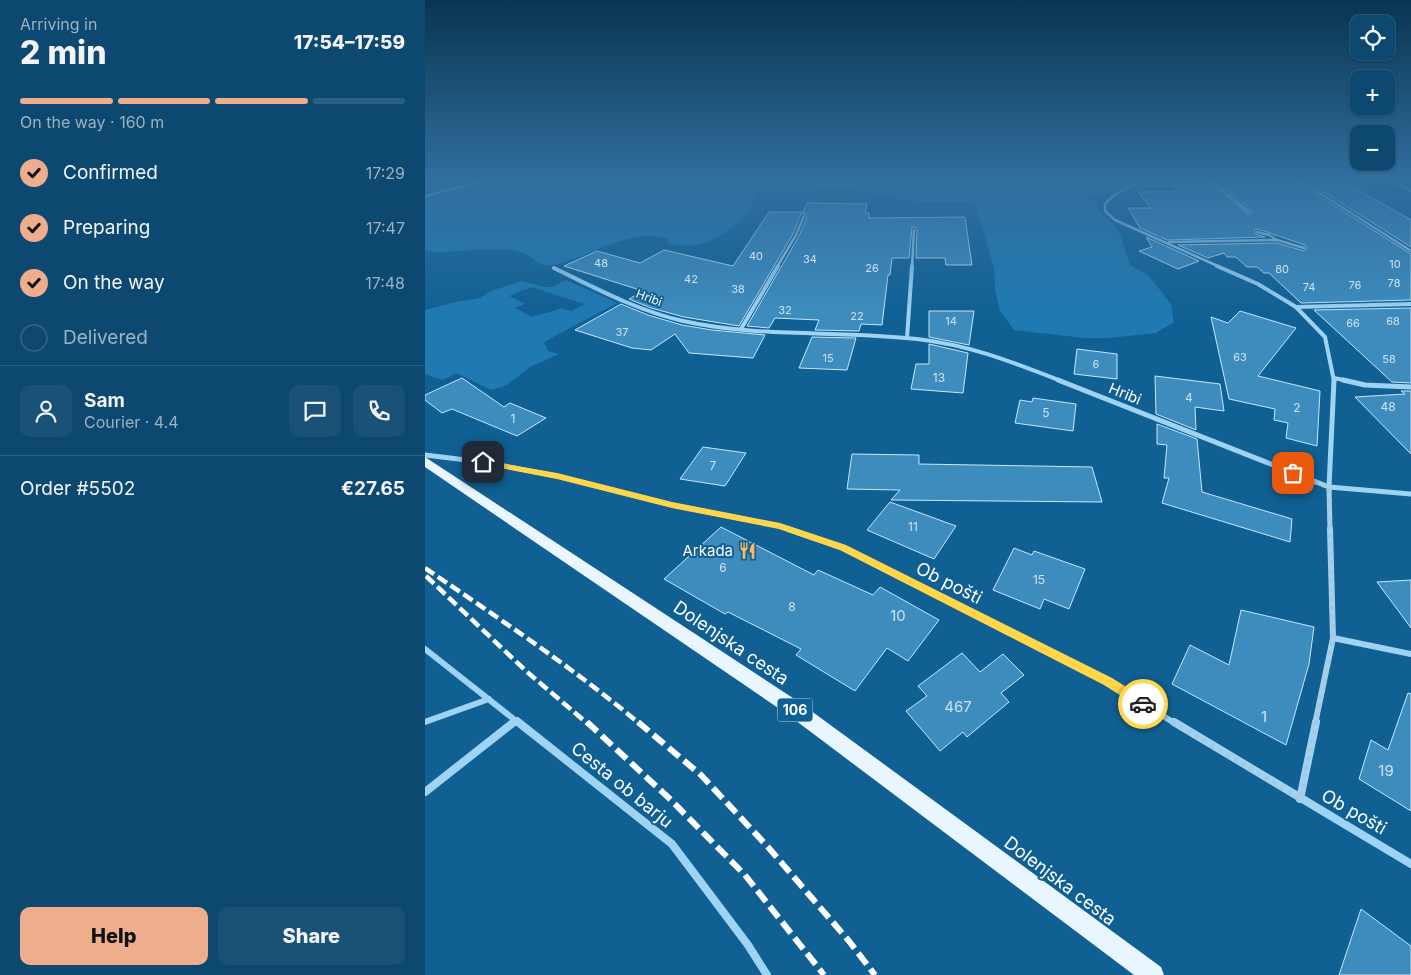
<!DOCTYPE html>
<meta charset="utf-8">
<style>
:root{--surface:#0c486f;--page:#1a5277;--text:#f1f3f6;--muted:#9ab2c3;--line:#2c6082;--accent:#eead8d}
body{margin:0;font-family:Inter,sans-serif;background:var(--page);color:var(--text);height:100vh;display:flex;flex-direction:column;font-size:19px;white-space:nowrap}
*{box-sizing:border-box;margin:0}
p{font-size:16px;color:var(--muted)}
.icon{flex:none;width:28px;height:28px;fill:none;stroke:currentColor;stroke-width:2;stroke-linecap:round;stroke-linejoin:round}
.map{position:relative;flex:1;overflow:hidden}
.panel{display:flex;flex-direction:column;background:var(--surface);width:425px}
.panel>*{flex:none}
.buttons{position:absolute;left:925px;top:15px;display:grid;gap:10px}
.buttons a{display:grid;place-items:center;width:45px;height:45px;border-radius:10px;background:var(--surface);box-shadow:0 1px 4px #0004,0 0 0 1px var(--line);font-size:25px}
.pin{position:absolute;display:grid;place-items:center;width:42px;height:42px;color:#fff;margin:-21px;border-radius:10px;box-shadow:0 2px 8px #0006}
.courier{position:absolute;display:grid;place-items:center;width:50px;height:50px;margin:-25px;border:4px solid #ffd54a;border-radius:50%;background:#fff;color:#222;box-shadow:0 1px 6px #0007}
.summary em{font-style:normal;font-weight:800}
.summary div{display:flex;flex-direction:column-reverse}
.summary{display:flex;align-items:center;justify-content:space-between;height:85px;padding:0 20px}
h1{font-size:32px;font-weight:800;line-height:38px}
.bar{display:grid;grid-template-columns:repeat(4,1fr);gap:8px 5px;align-content:center;height:60px;padding:0 20px}
.bar i{height:6px;border-radius:4px;background:var(--line)}
.bar .active{background:var(--accent)}
.bar p{grid-column:span 4}
.line{display:flex;align-items:center;gap:12px;padding:0 20px;border-top:1px solid var(--line)}
.line div{flex:1}
.round{display:grid;place-items:center;flex:none;width:52px;height:52px;border-radius:10px;background:var(--page)}
ol{padding:0 20px;list-style:none}
li{display:flex;align-items:center;gap:15px;height:55px}
li p{margin-inline-start:auto}
li .icon{padding:5px;border-radius:50%;background:var(--accent);color:#111;stroke-width:4}
li:last-child{color:var(--muted)}
li i{width:28px;height:28px;border:2px solid var(--line);border-radius:50%}
.button{display:flex;gap:10px;margin-top:auto;padding:10px 20px}
.button a{flex:1;height:58px;border-radius:10px;background:var(--accent);color:#111;font-size:20px;font-weight:800;line-height:58px;text-align:center}
.button a+a{background:var(--page);color:var(--text)}
main{display:flex;flex:1;min-height:0}
.map>svg:first-child{display:block}
</style>
<main>
<section class="panel">
<div class="summary"><div><h1>2 min</h1><p>Arriving in</p></div><em>17:54–17:59</em></div>
<div class="bar"><i class="active"></i><i class="active"></i><i class="active"></i><i></i><p>On the way · 160 m</p></div>
<ol>
<li><svg class="icon" aria-label="check" viewBox="0 0 24 24"><path d="M5 12l5 5 9-10"/></svg>Confirmed<p>17:29</p></li>
<li><svg class="icon" aria-label="check" viewBox="0 0 24 24"><path d="M5 12l5 5 9-10"/></svg>Preparing<p>17:47</p></li>
<li><svg class="icon" aria-label="check" viewBox="0 0 24 24"><path d="M5 12l5 5 9-10"/></svg>On the way<p>17:48</p></li>
<li><i></i>Delivered</li>
</ol>
<div class="line" style="height:90px"><a class="round"><svg class="icon" aria-label="person" viewBox="0 0 24 24"><circle cx="12" cy="8" r="4"/><path d="M4 21q1-7 8-7t8 7"/></svg></a><div><b>Sam</b><p>Courier · 4.4</p></div><a class="round"><svg class="icon" aria-label="chat" viewBox="0 0 24 24"><path d="M4 5h16v11H9l-5 4z"/></svg></a><a class="round"><svg class="icon" aria-label="phone" viewBox="0 0 24 24"><path d="M5 4h4l2 5-3 2q2 4 5 5l2-3 5 2v4C11 20 4 13 5 4z"/></svg></a></div>
<div class="line" style="height:65px"><div>Order #5502</div><b>€27.65</b></div>
<div class="button"><a>Help</a><a>Share</a></div>
</section>
<div class="map">
<svg width="986" height="975" viewBox="0 0 986 975">
<rect width="100%" height="100%" fill="#106094"/>
<g fill="#1f7ab2" fill-rule="evenodd">
<path d="M 73,178 L 682,178 L 689,190 L 676,195 L 657,195 L 672,203 L 671,207 L 694,231 L 705,265 L 723,275 L 746,304 L 749,322 L 731,333 L 683,338 L 659,338 L 589,330 L 575,311 L 570,289 L 569,268 L 550,202 L 492,202 L 425,188 L 347,190 L 332,194 C 325,217 295,240 272,245 C 264,247 253,245 244,244 L 243,239 C 210,225 165,256 133,264 C 111,269 113,259 98,253 C 80,245 31,252 10,252 L 0,250 L 0,196 Z"/>
<path d="M 141,280 L 192,303 L 119,342 L 123,351 L 134,354 L 105,367 L 82,385 L 66,390 L 31,373 L 18,380 L 0,374 L 0,310 L 30,302 L 55,298 L 66,291 L 96,281 L 119,287 L 128,287 ZM 106,287 L 159,304 L 160,304 L 146,311 L 136,308 C 126,313 117,313 107,317 L 90,308 L 100,304 L 84,296 Z"/>
</g>
<g fill="#3e8cbe" stroke="#c6e8fe">
<path d="M 741,178 L 780,178 L 824,215 L 827,213 L 826,210 L 788,178 L 864,178 L 872,182 L 986,254 L 986,300 L 876,303 L 844,273 L 839,273 L 832,267 L 822,267 L 811,257 L 802,257 L 799,253 L 783,258 L 753,245 L 852,243 L 879,251 L 882,248 L 880,245 L 833,229 L 829,230 L 830,234 L 840,237 L 742,240 L 715,228 L 703,208 L 726,208 L 713,192 L 754,192 Z"/>
<path d="M 918,181 L 986,220 L 986,247 L 883,182 Z"/>
<path d="M 382,203 L 442,204 L 440,213 L 444,213 L 444,218 L 540,217 L 547,265 L 521,265 L 520,258 L 491,258 L 492,230 L 490,227 L 487,227 L 484,258 L 467,258 L 465,275 L 463,275 L 457,325 L 436,324 L 434,331 L 390,330 L 394,320 L 350,318 L 344,328 L 322,326 L 374,236 L 382,217 L 380,213 L 376,214 L 368,234 L 314,326 L 259,317 L 226,308 L 204,299 L 218,291 L 139,266 L 172,251 L 215,263 L 239,250 L 308,266 L 344,212 L 378,212 Z"/>
<path d="M 721,237 L 774,261 L 753,269 L 714,251 L 727,247 Z"/>
<path d="M 196,304 L 223,315 L 257,325 L 287,330 L 340,335 L 328,358 L 264,353 L 250,334 L 226,350 L 207,348 L 150,330 Z"/>
<path d="M 986,308 L 986,383 L 967,382 L 889,310 Z"/>
<path d="M 504,311 L 549,311 L 544,345 L 504,337 Z"/>
<path d="M 815,311 L 871,328 L 833,376 L 895,391 L 892,446 L 861,438 L 863,423 L 849,420 L 850,409 L 804,399 L 786,317 L 803,323 Z"/>
<path d="M 387,337 L 431,338 L 422,370 L 374,368 Z"/>
<path d="M 504,344 L 543,353 L 538,393 L 486,389 L 491,364 L 504,364 Z"/>
<path d="M 652,349 L 692,354 L 692,379 L 649,374 Z"/>
<path d="M 730,376 L 795,384 L 799,411 L 770,407 L 771,430 L 731,414 Z"/>
<path d="M 37,378 L 79,407 L 85,403 L 121,418 L 92,436 L 27,409 L 17,413 L 0,400 L 0,395 Z"/>
<path d="M 976,391 L 986,391 L 986,454 L 930,397 L 980,394 Z"/>
<path d="M 608,398 L 651,404 L 648,431 L 590,423 L 595,400 L 607,402 Z"/>
<path d="M 732,424 L 772,439 L 777,492 L 867,519 L 865,542 L 737,503 L 744,478 L 739,478 L 742,445 L 732,444 Z"/>
<path d="M 278,447 L 321,453 L 300,486 L 255,479 Z"/>
<path d="M 427,454 L 494,455 L 494,464 L 667,467 L 677,502 L 466,500 L 475,490 L 422,489 Z"/>
<path d="M 465,502 L 531,526 L 509,559 L 442,530 Z"/>
<path d="M 296,527 L 389,575 L 393,570 L 448,595 L 455,587 L 514,620 L 483,661 L 462,648 L 430,691 L 371,655 L 376,649 L 303,612 L 300,614 L 239,579 Z"/>
<path d="M 589,548 L 607,555 L 609,551 L 660,569 L 644,609 L 619,599 L 615,609 L 568,590 Z"/>
<path d="M 986,580 L 986,628 L 952,582 Z"/>
<path d="M 816,610 L 889,627 L 884,664 L 861,745 L 747,684 L 765,645 L 804,665 Z"/>
<path d="M 537,653 L 555,672 L 578,654 L 599,675 L 576,693 L 584,702 L 542,737 L 538,732 L 515,751 L 481,711 L 502,696 L 493,686 Z"/>
<path d="M 983,693 L 986,694 L 986,811 L 934,779 L 946,740 L 963,750 Z"/>
<path d="M 936,909 L 986,946 L 986,975 L 914,975 Z"/>
</g>
<g fill="none" stroke-linecap="round" stroke-linejoin="round">
<g stroke="#9ed3f3" stroke-width="2.5">
<path d="M 720,178 L 688,196 L 680,204 L 680,211 L 690,220 L 795,267"/>
<path d="M 783,178 L 824,212"/>
<path d="M 871,178 L 986,251"/>
<path d="M 963,178 L 986,191"/>
<path d="M 0,196 L 70,178"/>
<path d="M 852,240 L 879,248"/>
<path d="M 744,242 L 852,240 L 844,235 L 832,232"/>
<path d="M 352,267 L 371,235 L 379,216"/>
<path d="M 487,267 L 489,230"/>
</g>
<g stroke="#9ed3f3" stroke-width="4">
<path d="M 792,266 L 833,284 L 871,307 L 900,337 L 909,381"/>
<path d="M 129,268 C 170,288 213,311 258,321 C 335,338 414,330 492,339 C 545,345 587,362 636,381"/>
<path d="M 871,307 L 986,304"/>
<path d="M 316,329 L 353,266"/>
<path d="M 482,338 L 487,266"/>
<path d="M 909,378 L 923,381"/>
</g>
<g stroke="#9ed3f3" stroke-width="5">
<path d="M 633,380 L 904,487 L 986,494"/>
<path d="M 918,380 L 940,385 L 986,387"/>
<path d="M 0,455 L 58,462 L 132,476 L 247,505 L 355,526 L 367,530"/>
<path d="M 905,530 L 904,487 L 909,380"/>
</g>
<g stroke="#9ed3f3" stroke-width="6">
<path d="M 363,529 L 418,548 L 683,682 L 751,724"/>
<path d="M 908,638 L 986,654"/>
<path d="M 0,649 L 95,724"/>
<path d="M 0,722 L 64,699"/>
<path d="M 87,724 L 92,720"/>
<path d="M 890,724 L 908,638 L 905,529"/>
</g>
<g stroke="#9ed3f3" stroke-width="8">
<path d="M 93,722 L 247,844 L 323,945 L 342,975"/>
<path d="M 749,722 L 986,864"/>
<path d="M 0,792 L 89,722"/>
<path d="M 875,799 L 891,722"/>
</g>
<path fill="#eaf6ff" fill-rule="evenodd" d="M 0,457 L 374,702 L 736,967 L 739,975 L 709,975 L 362,714 L 0,467 Z"/>
<g stroke="#fff" stroke-width="4.5" stroke-dasharray="11 4.5" stroke-linecap="butt">
<path d="M 0,568 C 73,618 147,667 215,724"/>
<path d="M 1,576 L 101,671 L 163,724"/>
</g>
<g stroke="#fff" stroke-width="6" stroke-dasharray="14 6" stroke-linecap="butt">
<path d="M 162,722 L 246,800 L 320,875 L 399,975"/>
<path d="M 213,722 L 276,775 L 343,847 L 424,941 L 450,975"/>
</g>
</g>
<linearGradient id="sky" x2="0" y2="1"><stop stop-color="#093551"/><stop offset="0.57" stop-color="#316f9f"/><stop offset="1" stop-color="#316f9f" stop-opacity="0"/></linearGradient>
<rect width="986" height="315" fill="url(#sky)"/>
<path fill="#ffd54a" d="M 58,460 L 132,473 L 247,502 L 355,523 L 421,545 L 687,678 L 722,700 L 724,704 L 722,707 L 718,709 L 714,707 L 679,685 L 415,550 L 354,529 L 247,508 L 132,479 L 55,464 L 54,462 Z"/>
<g fill="none" stroke-linecap="round" stroke-linejoin="round">
<path stroke="#abc7da" stroke-width="5" stroke-dasharray="0 9" d="M 718,704 L 875,799 L 908,638 L 904,487 L 868,473"/>
</g>
<defs>
<symbol id="restaurant-bare" viewBox="-9 -9 18 18"><path d="M-5-6h1v4h1v-4h1v4h1v-4h1v5L-1.5 .5V6h-2V.5L-5-1ZM5-6V6H3V1.5H1.5Q1.5-4 5-6Z" fill="#ffb760" stroke="#106094" stroke-width="2.5" paint-order="stroke"/></symbol>
</defs>
<g fill-rule="evenodd">
<use href="#restaurant-bare" x="310" y="538" width="25" height="25"/>
</g>
<g text-anchor="middle" stroke-width="4" stroke-linejoin="round" paint-order="stroke">
<g font-size="11" fill="#cfe2ef">
<text x="331" y="260">40</text>
<text x="385" y="263">34</text>
<text x="176" y="267">48</text>
<text x="970" y="268">10</text>
<text x="447" y="272">26</text>
<text x="857" y="273">80</text>
<text x="266" y="283">42</text>
<text x="969" y="287">78</text>
<text x="930" y="289">76</text>
<text x="884" y="291">74</text>
<text x="313" y="293">38</text>
<text x="360" y="314">32</text>
<text x="432" y="320">22</text>
<text x="526" y="325">14</text>
<text x="968" y="325">68</text>
<text x="928" y="327">66</text>
<text x="197" y="336">37</text>
<text x="815" y="361">63</text>
<text x="403" y="362">15</text>
<text x="964" y="363">58</text>
<text x="671" y="368">6</text>
</g>
<g font-size="12" fill="#fff" stroke="#106094">
<text transform="translate(224 298) rotate(21)" y="4">Hribi</text>
</g>
<g font-size="12" fill="#cfe2ef">
<text x="514" y="382">13</text>
<text x="764" y="402">4</text>
<text x="963" y="411">48</text>
<text x="872" y="412">2</text>
<text x="621" y="417">5</text>
<text x="88" y="423">1</text>
<text x="288" y="470">7</text>
<text x="488" y="531">11</text>
<text x="298" y="572">6</text>
<text x="614" y="584">15</text>
<text x="367" y="611">8</text>
</g>
<rect fill="#106094" stroke="#b7cfdf" stroke-width="1" x="352.5" y="698.5" width="35" height="23" rx="4"/>
<g font-size="14" font-weight="bold" fill="#fff">
<text x="370" y="715">106</text>
</g>
<g font-size="15" fill="#fff" stroke="#106094">
<text transform="translate(700 394) rotate(22)" y="5">Hribi</text>
</g>
<g font-size="15" fill="#fff" stroke="#106094" text-anchor="end">
<text x="308" y="556">Arkada</text>
</g>
<g font-size="15" fill="#cfe2ef">
<text x="473" y="621">10</text>
<text x="533" y="712">467</text>
<text x="839" y="722">1</text>
<text x="961" y="776">19</text>
</g>
<g font-size="18" fill="#fff" stroke="#106094">
<text transform="translate(524 583) rotate(27)" y="6">Ob pošti</text>
<text transform="translate(306 643) rotate(34)" y="6">Dolenjska cesta</text>
<text transform="translate(197 785) rotate(39)" y="6">Cesta ob barju</text>
<text transform="translate(929 812) rotate(30)" y="6">Ob pošti</text>
<text transform="translate(635 881) rotate(37)" y="6">Dolenjska cesta</text>
</g>
</g>
</svg>
<div class="buttons">
<a><svg class="icon" aria-label="locate" viewBox="0 0 24 24"><circle cx="12" cy="12" r="6"/><path d="M12 2v4M12 18v4M2 12h4M18 12h4"/></svg></a>
<a>+</a>
<a>−</a>
</div>
<div class="pin" style="left:868px;top:473px;background:#ea580c"><svg class="icon" aria-label="bag" viewBox="0 0 24 24"><path d="M5 8h14l-1 12H6zM9 8a3 3 0 0 1 6 0"/></svg></div>
<div class="pin" style="left:58px;top:462px;background:#1f2937"><svg class="icon" aria-label="home" viewBox="0 0 24 24"><path d="M3 11l9-7 9 7M6 9v11h12V9"/></svg></div>
<div class="courier" style="left:718px;top:704px"><svg class="icon" aria-label="car" viewBox="0 0 24 24"><path d="M5 17H2v-5l4-1 3-4h7l3 4 3 1v5h-3M9 17h6M6 11h13"/><circle cx="7" cy="17" r="2"/><circle cx="17" cy="17" r="2"/></svg></div>
</div>
</main>
